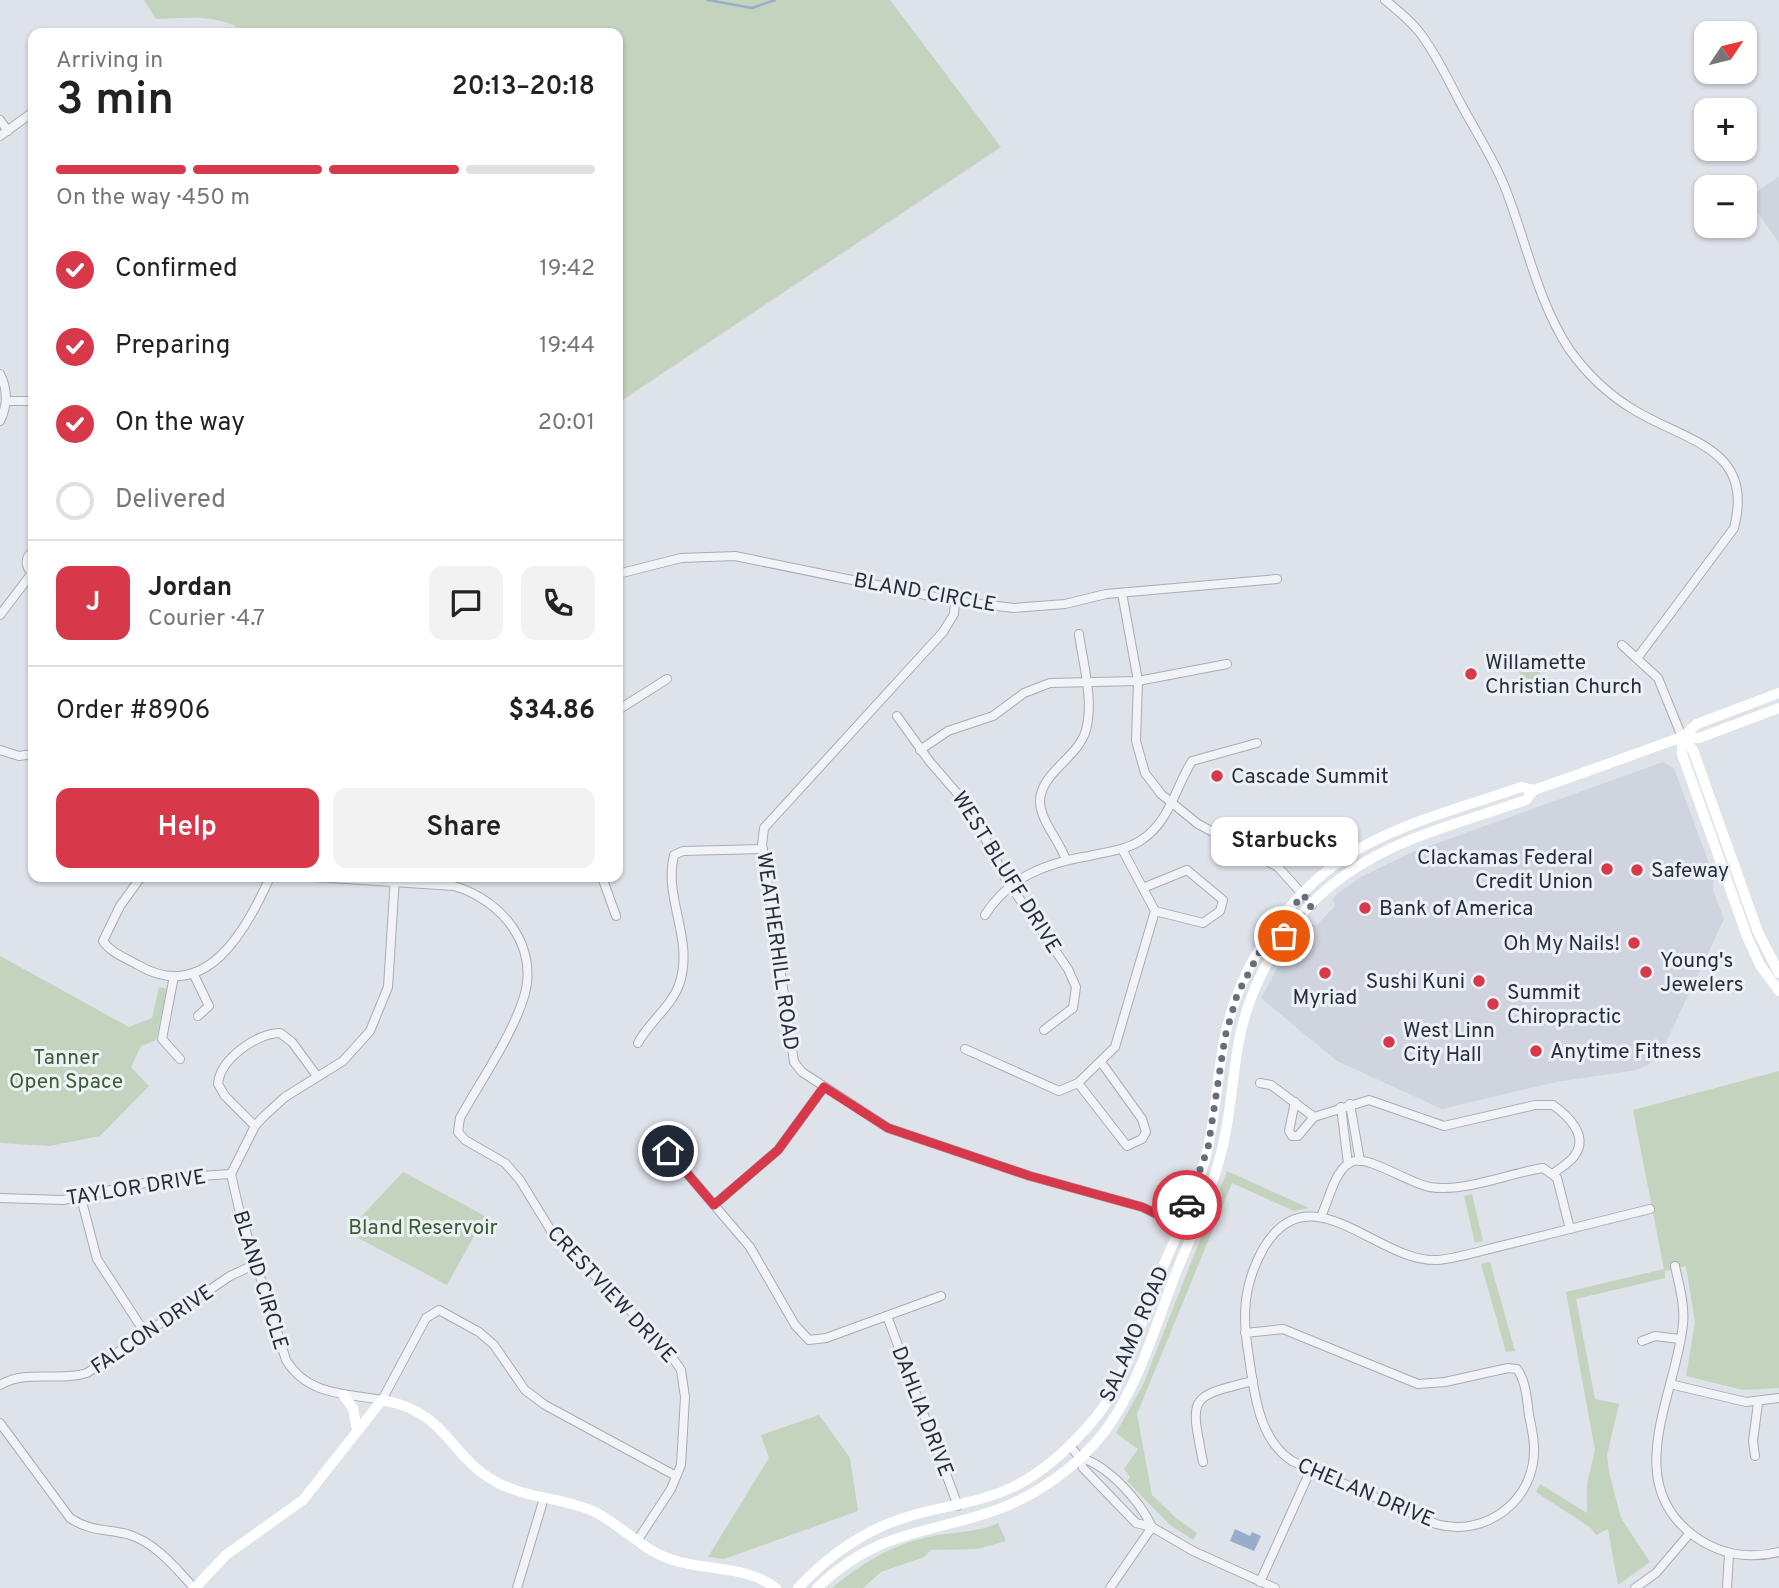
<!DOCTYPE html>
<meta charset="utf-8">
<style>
:root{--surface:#fff;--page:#f2f2f2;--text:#222;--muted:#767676;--line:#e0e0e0;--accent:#d7394a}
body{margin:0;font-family:Overpass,sans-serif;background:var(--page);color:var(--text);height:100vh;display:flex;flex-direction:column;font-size:26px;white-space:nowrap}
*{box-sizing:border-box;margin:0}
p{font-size:23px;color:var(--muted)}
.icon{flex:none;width:38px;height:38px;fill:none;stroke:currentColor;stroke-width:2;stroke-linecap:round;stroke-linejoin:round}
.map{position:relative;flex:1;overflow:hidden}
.side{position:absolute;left:28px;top:28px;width:595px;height:854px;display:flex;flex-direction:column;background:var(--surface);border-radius:14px;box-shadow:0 2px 5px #0004}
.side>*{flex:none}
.needle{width:46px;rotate:55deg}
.controls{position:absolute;left:1694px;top:21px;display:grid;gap:14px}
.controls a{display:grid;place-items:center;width:63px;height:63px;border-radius:14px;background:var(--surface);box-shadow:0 2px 5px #0004;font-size:35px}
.pin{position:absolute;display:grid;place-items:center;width:60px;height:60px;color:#fff;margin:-30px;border:4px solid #fff;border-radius:50%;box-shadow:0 2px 7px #0007}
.courier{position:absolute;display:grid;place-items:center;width:70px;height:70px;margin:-35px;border:5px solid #d7394a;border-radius:50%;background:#fff;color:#222;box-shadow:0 2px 9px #0007}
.bubble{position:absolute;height:49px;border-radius:14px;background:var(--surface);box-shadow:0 2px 5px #0004;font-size:23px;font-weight:600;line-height:49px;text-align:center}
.overview em{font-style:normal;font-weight:600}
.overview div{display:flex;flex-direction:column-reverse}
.overview{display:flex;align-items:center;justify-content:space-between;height:119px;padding:0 28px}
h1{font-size:46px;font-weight:600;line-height:52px}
.bar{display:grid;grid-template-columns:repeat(4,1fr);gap:10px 7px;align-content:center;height:84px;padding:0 28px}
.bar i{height:9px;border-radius:5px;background:var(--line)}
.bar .on{background:var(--accent)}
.bar p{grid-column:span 4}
.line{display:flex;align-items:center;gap:18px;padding:0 28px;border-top:2px solid var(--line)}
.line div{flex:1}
.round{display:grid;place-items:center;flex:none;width:74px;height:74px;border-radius:14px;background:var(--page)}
ol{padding:0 28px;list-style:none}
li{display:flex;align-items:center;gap:21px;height:77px}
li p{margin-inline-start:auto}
li .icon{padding:7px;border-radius:50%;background:var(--accent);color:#fff;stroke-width:4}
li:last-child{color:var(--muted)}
li i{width:38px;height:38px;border:4px solid var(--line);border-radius:50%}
.button{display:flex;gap:14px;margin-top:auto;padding:14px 28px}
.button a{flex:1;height:80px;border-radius:14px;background:var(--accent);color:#fff;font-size:28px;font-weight:600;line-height:80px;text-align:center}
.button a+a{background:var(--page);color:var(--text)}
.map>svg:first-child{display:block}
</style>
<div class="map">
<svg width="1779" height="1588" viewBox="0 0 1779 1588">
<rect width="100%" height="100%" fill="#dee2e9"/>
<g fill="#d0d4de">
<path d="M 1779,176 L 1779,243 L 1748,198 Z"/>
<path d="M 1663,762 L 1674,768 L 1714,877 L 1713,891 L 1724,919 L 1660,1055 L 1648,1065 L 1637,1070 L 1556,1082 L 1442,1109 L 1337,1061 L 1261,998 L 1290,945 L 1309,924 L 1317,925 L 1335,906 L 1333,899 L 1338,893 L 1361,877 L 1410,853 Z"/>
</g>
<g fill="#c3d3be">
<path d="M 144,0 L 890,0 L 1001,147 L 618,403 L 618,33 L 245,33 C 223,13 184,18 156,19 Z"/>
<path d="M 1534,659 L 1541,677 L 1523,683 L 1517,665 Z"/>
<path d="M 0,956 L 129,1027 L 152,1018 L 159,987 L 167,989 L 156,1040 L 141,1046 L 131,1067 L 149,1086 L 100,1136 L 49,1146 L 0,1143 Z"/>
<path d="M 1779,1071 L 1779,1388 L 1743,1390 L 1686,1376 L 1695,1322 L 1686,1266 L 1665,1271 L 1665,1278 L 1576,1299 L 1595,1399 L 1619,1404 L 1607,1455 L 1609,1472 L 1621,1518 L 1650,1562 L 1618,1585 L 1608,1529 L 1596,1535 L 1591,1528 L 1536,1492 L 1540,1484 L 1587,1513 L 1587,1484 L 1595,1450 L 1566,1292 L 1664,1269 L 1633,1110 Z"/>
<path d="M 1227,1171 L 1309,1208 L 1294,1211 L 1232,1183 L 1137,1414 L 1152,1495 L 1176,1518 L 1197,1533 L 1193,1540 L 1170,1525 L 1127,1481 L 1130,1477 L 1124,1469 L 1138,1449 L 1116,1433 L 1143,1385 Z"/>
<path d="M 403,1172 L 485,1216 L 447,1285 L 347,1232 Z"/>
<path d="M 1472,1194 L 1483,1241 L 1475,1243 L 1464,1196 Z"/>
<path d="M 1490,1262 L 1515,1351 L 1506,1352 L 1481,1264 Z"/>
<path d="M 819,1415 L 850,1458 L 858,1511 L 724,1559 L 708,1557 L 769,1458 L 761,1435 Z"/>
<path d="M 998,1523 L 1006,1541 L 977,1549 L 931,1550 L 924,1557 L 881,1572 L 863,1588 L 832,1588 C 860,1564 892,1545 928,1537 C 952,1531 975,1534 998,1523 Z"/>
</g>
<path fill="#96adcb" d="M 1235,1529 L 1250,1536 L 1252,1532 L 1261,1536 L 1254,1551 L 1230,1541 Z"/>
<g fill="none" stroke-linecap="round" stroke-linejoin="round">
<path stroke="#96adcb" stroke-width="2.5" d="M 708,0 L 752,8 L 775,0"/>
<defs>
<g id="street">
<path d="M 1385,0 C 1397,10 1410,20 1420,33 C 1437,55 1449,82 1462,106 C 1479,137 1499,168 1510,201 C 1528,250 1540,305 1569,349 C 1586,373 1609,395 1634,410 C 1687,442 1755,448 1734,528 L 1638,657"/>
<path d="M 0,120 L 8,131"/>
<path d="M 0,136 L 33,112"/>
<path d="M 0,374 C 8,390 8,405 0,421"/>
<path d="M 6,401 L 33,401"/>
<path d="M 33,551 C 24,558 25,567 33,574"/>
<path d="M 618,574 L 681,558 L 735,556 L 955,601 L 1014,608 L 1065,604 L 1106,594 L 1277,579"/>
<path d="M 1122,593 L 1138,681 L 1136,741 L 1145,773 L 1161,794 L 1198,824 L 1278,867 L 1312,905"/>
<path d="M 955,601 L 954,614 L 943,632 L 764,828 L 762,846 L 794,1062 L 802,1072 L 888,1128 L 1030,1176 L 1142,1207 L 1192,1231"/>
<path d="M 0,615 L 32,573"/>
<path d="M 1622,645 L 1658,678 L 1682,737"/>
<path d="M 618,710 L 667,679"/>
<path d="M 897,716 L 930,762 L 970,808 L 1005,878 L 1068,969 L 1076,987 L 1073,1008 L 1044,1030"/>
<path d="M 0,750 L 19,756 L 33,754"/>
<path d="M 920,750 L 948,731 L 993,716 L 1024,693 L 1050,683 L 1138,681 L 1227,664"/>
<path d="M 1066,860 C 1060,841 1040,821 1040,801 C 1041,772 1078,758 1086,730 C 1094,700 1083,664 1079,634"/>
<path d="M 141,877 L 120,906 L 103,941 C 111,953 126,958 138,965 C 206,1005 247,929 270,877"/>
<path d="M 316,877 L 454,886 C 502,900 541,947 523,1000 C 510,1039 480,1082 460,1118 L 458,1132 L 465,1140 L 505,1163 L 520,1180 L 553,1234 L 661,1341 L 681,1370 L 685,1397 L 681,1465 L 671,1489 L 637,1541"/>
<path d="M 395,877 L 388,987 L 370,1031 L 343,1061 L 285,1097 L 262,1118 L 255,1126 L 231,1174 L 239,1209 L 286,1360 C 308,1396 345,1393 382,1400 L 426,1318 L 439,1310 L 479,1332 L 494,1345 L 525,1390 L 545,1405 L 676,1476"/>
<path d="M 602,877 L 616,916"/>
<path d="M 1143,888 L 1187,870 L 1223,900 L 1220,911 L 1203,923 L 1155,911"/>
<path d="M 985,915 C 1009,877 1046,863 1089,856 C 1106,852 1125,850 1140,841 C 1170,822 1175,788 1192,761 L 1257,743"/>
<path d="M 193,973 L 209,1006 L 198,1016"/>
<path d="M 174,976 L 162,1039 L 180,1059"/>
<path d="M 638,1043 C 649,1022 671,1007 679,985 C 695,940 663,899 674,855 L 683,851 L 763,849"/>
<path d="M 965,1049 L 1059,1091 L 1078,1083 L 1115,1047 L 1155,911 L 1122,849"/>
<path d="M 1078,1083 L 1127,1146 L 1142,1139 L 1146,1132 L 1142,1119 L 1101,1062"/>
<path d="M 1260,1083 L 1271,1085 L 1314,1117 L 1369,1100 L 1444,1126 L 1535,1105 L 1553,1105 C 1567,1115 1589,1135 1575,1155 C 1571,1162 1560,1168 1554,1173"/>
<path d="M 1295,1102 L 1289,1131 L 1292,1136 L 1298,1136 L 1314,1117"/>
<path d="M 1350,1104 L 1360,1161"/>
<path d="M 1341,1107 L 1348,1164"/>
<path d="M 255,1126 L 225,1096 L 218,1084 C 220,1059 257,1033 280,1033 L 292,1042 L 317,1076"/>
<path d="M 668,1151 L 750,1247 L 795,1325 L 809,1340 L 826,1338 L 941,1296"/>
<path d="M 0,1198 L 63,1200 L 169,1178 L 231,1174"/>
<path d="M 81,1198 L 97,1259 L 145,1333"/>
<path d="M 714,1205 L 778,1150 L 824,1087"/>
<path d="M 1321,1216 C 1329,1201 1335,1166 1354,1161 C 1371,1157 1411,1184 1430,1187 C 1462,1193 1510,1173 1543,1168 L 1557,1178 L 1570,1229"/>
<path d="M 1675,1266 C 1679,1285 1685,1305 1683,1324 C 1676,1395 1619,1484 1697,1538 C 1722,1555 1750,1559 1779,1552"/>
<path d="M 887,1316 L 958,1506"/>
<path d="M 1245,1333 L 1283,1329 L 1418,1384 L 1445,1382 L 1508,1368 L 1517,1369 C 1526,1381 1527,1400 1529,1415 C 1531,1426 1534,1437 1534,1447 C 1536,1500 1486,1538 1436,1524 L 1292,1461 C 1257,1438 1254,1389 1248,1351 C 1242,1313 1244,1284 1263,1249 C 1310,1168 1378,1264 1438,1260 C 1460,1258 1483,1250 1505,1245 C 1553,1233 1602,1221 1650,1209"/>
<path d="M 1642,1341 L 1655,1336 L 1679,1339"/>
<path d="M 1670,1384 L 1746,1402 L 1779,1398"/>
<path d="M 0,1385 C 27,1369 58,1382 87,1373 L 230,1276 L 258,1263"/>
<path d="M 0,1423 L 70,1518 C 89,1531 106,1529 127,1534 C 155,1542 175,1567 194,1588"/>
<path d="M 1070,1446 L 1079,1457 L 1083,1468 L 1136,1523 L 1152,1527 L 1193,1551 L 1275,1588"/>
<path d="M 1755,1456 L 1753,1441 L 1758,1403"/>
<path d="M 1079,1457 C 1108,1465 1140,1501 1152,1527"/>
<path d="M 1203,1462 C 1190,1396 1188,1397 1253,1381"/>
<path d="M 1260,1582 L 1311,1469"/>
<path d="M 517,1588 L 544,1498"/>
<path d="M 1110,1588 L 1152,1527"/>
<path d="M 1635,1588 L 1656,1573 L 1690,1533"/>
<path d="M 1727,1588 L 1729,1554"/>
</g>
</defs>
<use href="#street" stroke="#a7acb6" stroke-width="10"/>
<use href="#street" stroke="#f1f3f7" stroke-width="8"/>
<g stroke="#fff" stroke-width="10">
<path d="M 1682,737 L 1682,754 L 1748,939 L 1760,965 L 1779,991"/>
<path d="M 1682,737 L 1693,750 L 1758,932 L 1779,973"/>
<path d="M 1682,737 L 1699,738 L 1779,708"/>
<path d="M 343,1395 L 353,1408 L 357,1430"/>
<path d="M 195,1588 L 226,1555 L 303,1500 L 382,1400 C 449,1412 448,1456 496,1482 C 526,1498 562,1498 593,1511 C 620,1524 641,1549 670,1559 C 707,1572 743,1564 776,1588"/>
<path d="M 798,1588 C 829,1555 865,1529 910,1516 C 944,1506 978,1503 1011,1488 C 1045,1472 1072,1446 1096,1417 C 1126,1380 1139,1327 1156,1284 C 1173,1241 1196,1197 1207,1152 C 1216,1114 1217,1075 1225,1036 C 1241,960 1293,886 1362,847 C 1411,820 1468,806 1521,787 L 1534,790 L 1588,771 L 1682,737 L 1697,724 L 1779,693"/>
<path d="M 817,1588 C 878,1529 927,1535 999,1509 C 1039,1494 1079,1465 1105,1431 C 1139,1385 1155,1326 1176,1273 C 1192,1233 1212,1192 1222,1149 C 1231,1114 1232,1077 1239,1041 C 1251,976 1291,913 1345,875 C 1398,837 1466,821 1526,800 L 1534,790"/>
</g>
</g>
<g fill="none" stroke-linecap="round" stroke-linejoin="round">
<path stroke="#666d7b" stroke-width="7" stroke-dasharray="0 12.6" d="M 1187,1205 L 1208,1148 L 1225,1037 L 1237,995 L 1267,938 L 1303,895 L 1312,905 L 1284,936"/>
<path stroke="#d7394a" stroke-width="9" d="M 668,1151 L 714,1205 L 778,1150 L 824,1087 L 888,1128 L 1030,1176 L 1142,1207 L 1180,1225 L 1187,1205"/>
</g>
<g fill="#d7394a" stroke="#edf1f6" stroke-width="2.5">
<circle cx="1471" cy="674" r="7"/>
<circle cx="1217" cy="776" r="7"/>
<circle cx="1607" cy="869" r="7"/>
<circle cx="1637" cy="870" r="7"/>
<circle cx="1365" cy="908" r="7"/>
<circle cx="1634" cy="943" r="7"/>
<circle cx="1646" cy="972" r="7"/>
<circle cx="1325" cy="973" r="7"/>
<circle cx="1479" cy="981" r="7"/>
<circle cx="1493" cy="1004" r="7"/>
<circle cx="1389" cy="1042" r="7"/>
<circle cx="1536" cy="1051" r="7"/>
</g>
<g text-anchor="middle" stroke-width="6" stroke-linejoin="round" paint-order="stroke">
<g font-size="21" fill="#262e40" stroke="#edf1f6">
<text transform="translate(925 592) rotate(10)" y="7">BLAND CIRCLE</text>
<text transform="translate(1007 872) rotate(58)" y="7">WEST BLUFF DRIVE</text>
<text transform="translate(778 951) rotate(82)" y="7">WEATHERHILL ROAD</text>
<text transform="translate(136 1187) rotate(-9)" y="7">TAYLOR DRIVE</text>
<text transform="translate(261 1280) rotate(73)" y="7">BLAND CIRCLE</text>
<text transform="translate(612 1294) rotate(47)" y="7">CRESTVIEW DRIVE</text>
<text transform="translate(152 1329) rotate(-34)" y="7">FALCON DRIVE</text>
<text transform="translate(1134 1334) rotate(-67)" y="7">SALAMO ROAD</text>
<text transform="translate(923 1411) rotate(69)" y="7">DAHLIA DRIVE</text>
<text transform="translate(1366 1492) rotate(23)" y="7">CHELAN DRIVE</text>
</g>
<g font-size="21" fill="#262e40" stroke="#edf1f6" text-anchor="start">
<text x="1485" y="669">Willamette<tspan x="1485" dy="24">Christian Church</tspan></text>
<text x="1231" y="783">Cascade Summit</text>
<text x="1593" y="864" text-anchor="end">Clackamas Federal<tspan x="1593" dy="24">Credit Union</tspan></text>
<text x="1651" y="877">Safeway</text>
<text x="1379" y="915">Bank of America</text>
<text x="1620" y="950" text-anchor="end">Oh My Nails!</text>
<text x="1660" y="967">Young's<tspan x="1660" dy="24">Jewelers</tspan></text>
<text x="1465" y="988" text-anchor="end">Sushi Kuni</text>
<text x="1507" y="999">Summit<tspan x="1507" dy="24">Chiropractic</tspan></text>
<text x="1325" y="1004" text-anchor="middle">Myriad</text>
<text x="1403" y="1037">West Linn<tspan x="1403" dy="24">City Hall</tspan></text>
<text x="1550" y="1058">Anytime Fitness</text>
</g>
<g font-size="21" fill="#385d32" stroke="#edf1f6">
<text x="66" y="1064">Tanner<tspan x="66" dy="24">Open Space</tspan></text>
<text x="423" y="1234">Bland Reservoir</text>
</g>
</g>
</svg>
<div class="controls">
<a><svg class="needle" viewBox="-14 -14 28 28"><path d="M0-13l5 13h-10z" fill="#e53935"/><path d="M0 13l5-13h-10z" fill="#767676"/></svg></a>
<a>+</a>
<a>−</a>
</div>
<div class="pin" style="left:1284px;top:936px;background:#ea580c"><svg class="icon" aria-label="bag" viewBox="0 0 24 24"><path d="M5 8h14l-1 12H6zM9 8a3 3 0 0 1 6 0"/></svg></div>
<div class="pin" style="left:668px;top:1151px;background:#1f2937"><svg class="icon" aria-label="home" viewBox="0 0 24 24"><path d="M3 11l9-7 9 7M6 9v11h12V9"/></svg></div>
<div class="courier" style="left:1187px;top:1205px"><svg class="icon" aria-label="car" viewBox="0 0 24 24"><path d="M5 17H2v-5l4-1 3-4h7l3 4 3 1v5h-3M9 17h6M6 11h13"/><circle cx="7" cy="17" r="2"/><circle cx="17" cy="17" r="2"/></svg></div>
<div class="bubble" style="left:1211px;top:817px;width:147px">Starbucks</div>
<section class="side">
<div class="overview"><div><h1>3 min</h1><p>Arriving in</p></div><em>20:13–20:18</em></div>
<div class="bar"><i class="on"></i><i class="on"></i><i class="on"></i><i></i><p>On the way · 450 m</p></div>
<ol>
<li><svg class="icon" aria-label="check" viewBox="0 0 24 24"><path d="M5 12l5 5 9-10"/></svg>Confirmed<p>19:42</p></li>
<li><svg class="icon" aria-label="check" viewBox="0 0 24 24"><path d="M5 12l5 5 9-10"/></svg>Preparing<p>19:44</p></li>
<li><svg class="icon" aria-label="check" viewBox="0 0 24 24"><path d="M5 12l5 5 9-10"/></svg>On the way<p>20:01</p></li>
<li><i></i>Delivered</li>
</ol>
<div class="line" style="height:126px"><b class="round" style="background:var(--accent);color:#fff">J</b><div><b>Jordan</b><p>Courier · 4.7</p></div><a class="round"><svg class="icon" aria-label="chat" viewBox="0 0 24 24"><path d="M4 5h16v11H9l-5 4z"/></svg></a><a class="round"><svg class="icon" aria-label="phone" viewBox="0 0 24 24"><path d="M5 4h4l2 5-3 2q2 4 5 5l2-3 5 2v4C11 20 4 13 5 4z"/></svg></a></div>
<div class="line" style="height:91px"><div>Order #8906</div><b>$34.86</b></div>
<div class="button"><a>Help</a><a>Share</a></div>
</section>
</div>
